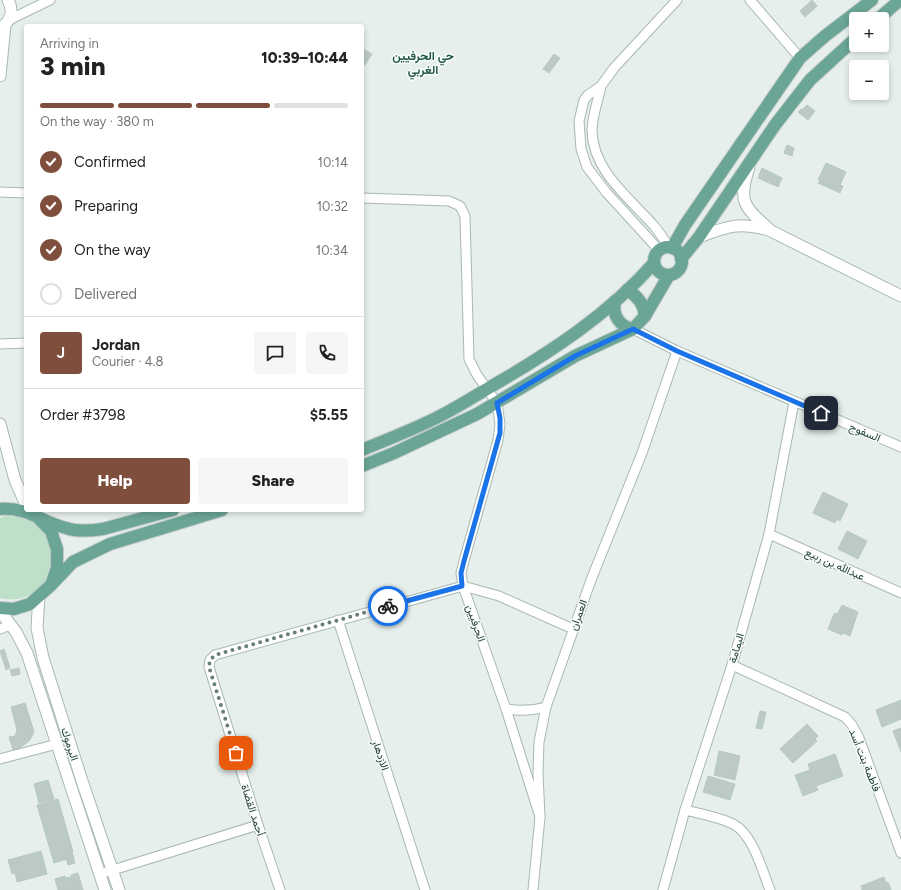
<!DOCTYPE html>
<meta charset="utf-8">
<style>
:root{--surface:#fff;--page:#f6f6f6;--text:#222;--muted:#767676;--line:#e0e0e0;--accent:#804e3d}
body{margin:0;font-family:Figtree,Vazirmatn,sans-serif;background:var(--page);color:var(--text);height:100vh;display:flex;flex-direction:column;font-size:15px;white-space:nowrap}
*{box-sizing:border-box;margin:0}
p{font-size:13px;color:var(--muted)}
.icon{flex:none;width:22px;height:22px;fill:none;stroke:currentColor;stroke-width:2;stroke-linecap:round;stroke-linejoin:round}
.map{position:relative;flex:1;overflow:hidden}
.panel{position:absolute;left:24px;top:24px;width:340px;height:488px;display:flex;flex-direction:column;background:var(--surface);border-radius:4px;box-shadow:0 2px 6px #0003}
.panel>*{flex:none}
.buttons{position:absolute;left:849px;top:12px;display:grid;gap:8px}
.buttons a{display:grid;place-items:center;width:40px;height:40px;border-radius:4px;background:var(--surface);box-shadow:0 2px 6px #0003;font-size:20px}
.pin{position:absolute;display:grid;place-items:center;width:34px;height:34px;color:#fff;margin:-17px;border-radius:8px;box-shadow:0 2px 6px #0006}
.courier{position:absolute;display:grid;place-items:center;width:40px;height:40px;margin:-20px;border:3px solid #1a73e8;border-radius:50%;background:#fff;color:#222;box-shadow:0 1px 5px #0007}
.overview em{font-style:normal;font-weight:800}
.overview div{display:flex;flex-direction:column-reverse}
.overview{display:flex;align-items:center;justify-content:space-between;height:68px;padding:0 16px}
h1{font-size:26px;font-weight:800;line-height:30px}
.bar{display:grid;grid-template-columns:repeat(4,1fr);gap:6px 4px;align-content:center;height:48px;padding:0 16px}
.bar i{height:5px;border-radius:3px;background:var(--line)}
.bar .on{background:var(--accent)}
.bar p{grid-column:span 4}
.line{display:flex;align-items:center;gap:10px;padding:0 16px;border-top:1px solid var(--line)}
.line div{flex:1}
.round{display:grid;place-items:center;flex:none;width:42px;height:42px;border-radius:4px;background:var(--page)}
ol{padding:0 16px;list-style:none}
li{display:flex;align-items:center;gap:12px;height:44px}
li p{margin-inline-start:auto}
li .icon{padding:4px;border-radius:50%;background:var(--accent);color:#fff;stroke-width:4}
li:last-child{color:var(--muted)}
li i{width:22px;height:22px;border:2px solid var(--line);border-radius:50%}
.button{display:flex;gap:8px;margin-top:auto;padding:8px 16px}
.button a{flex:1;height:46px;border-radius:4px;background:var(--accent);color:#fff;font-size:16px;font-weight:800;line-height:46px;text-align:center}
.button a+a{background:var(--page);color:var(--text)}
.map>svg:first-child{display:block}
</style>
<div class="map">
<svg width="901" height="890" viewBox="0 0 901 890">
<rect width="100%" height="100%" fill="#e6efeb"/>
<path fill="#bfe0c8" d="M 5,516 C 9,516 13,516 17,517 C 24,517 31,521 37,525 C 72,553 44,609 0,598 L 0,518 Z"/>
<g fill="#bbcac4" stroke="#b8c9c2">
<path d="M 812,0 L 817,6 L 805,17 L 800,11 Z"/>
<path d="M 363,49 L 372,54 L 365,65 L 362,64 L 362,52 Z"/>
<path d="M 554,54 L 560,58 L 549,73 L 543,69 Z"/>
<path d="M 807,105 L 815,111 L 808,120 L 798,112 L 801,109 L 802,110 Z"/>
<path d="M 787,145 L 794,148 L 792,156 L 784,153 Z"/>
<path d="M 826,163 L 846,172 L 840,185 L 843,186 L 840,193 L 818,183 L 820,181 L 818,180 Z"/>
<path d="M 762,168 L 782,178 L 778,187 L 758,178 Z"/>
<path d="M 823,492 L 848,504 L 840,521 L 837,519 L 835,523 L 813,513 Z"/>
<path d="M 847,531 L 867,541 L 858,559 L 838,549 Z"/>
<path d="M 842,605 L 858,612 L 850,636 L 843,633 L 842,635 L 828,629 L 834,614 L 838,613 Z"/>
<path d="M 4,649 L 10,668 L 6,670 L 0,651 Z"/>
<path d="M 19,668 L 20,674 L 12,676 L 10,670 Z"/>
<path d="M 901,700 L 901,719 L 882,727 L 876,710 Z"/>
<path d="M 25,703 L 34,732 L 30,740 L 14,753 L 9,737 L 15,736 L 17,730 L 11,707 Z"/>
<path d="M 760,711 L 766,712 L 762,729 L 756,728 Z"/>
<path d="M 807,724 L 818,736 L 815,739 L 817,741 L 793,763 L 780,749 Z"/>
<path d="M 901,728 L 901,752 L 893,731 Z"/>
<path d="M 719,751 L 740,756 L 735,780 L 714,775 Z"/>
<path d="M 835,754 L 843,776 L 816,786 L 818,790 L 803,796 L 795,775 L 810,770 L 808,764 Z"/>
<path d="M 708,776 L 735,784 L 730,800 L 703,792 Z"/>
<path d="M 48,780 L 54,799 L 39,803 L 34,784 Z"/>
<path d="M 58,799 L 73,852 L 65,854 L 67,859 L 54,863 L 37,805 Z"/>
<path d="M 41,851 L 47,874 L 17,882 L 15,873 L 12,874 L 8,860 Z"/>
<path d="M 72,852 L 75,863 L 68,865 L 65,854 Z"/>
<path d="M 78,873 L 83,890 L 58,890 L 55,879 L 65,876 L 65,878 L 71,877 L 71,875 Z"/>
<path d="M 884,877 L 886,883 L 888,882 L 891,890 L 862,890 L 861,886 Z"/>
</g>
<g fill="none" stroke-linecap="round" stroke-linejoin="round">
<defs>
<g id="minor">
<path d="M 750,0 L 800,58"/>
<path d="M 9,20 L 50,0"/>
<path d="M 601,86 C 598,101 592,116 592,131 C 593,172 631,199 655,227 C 660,233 665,241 669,247"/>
<path d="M 0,192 L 26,193"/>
<path d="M 362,198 L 449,201 L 460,206 L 465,216 L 469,359 L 477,375 L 497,403 L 500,424 L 498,440 L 464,561 L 461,573 L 463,586 L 506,709 L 540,817"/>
<path d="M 659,250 L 606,192 L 587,167 L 581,149 L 579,121 L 584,100 L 588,95 L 601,86 L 614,68 L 677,0"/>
<path d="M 633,329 L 677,351 L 901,447"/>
<path d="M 0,344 L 26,343"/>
<path d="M 769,534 L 901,593"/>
<path d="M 338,620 L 425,890"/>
<path d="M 0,629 L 10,625"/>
<path d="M 732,665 L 845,717 L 852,725 L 859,738 L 901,853"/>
<path d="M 506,709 C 520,711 532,711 546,707"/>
<path d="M 0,759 L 57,744"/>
<path d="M 685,810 C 701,814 719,817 733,824 C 753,834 762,870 770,890"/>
<path d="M 100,874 L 258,825"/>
<path d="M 280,890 L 258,825 L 209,667 L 210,660 L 215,655 L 463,586 L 499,596 L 573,629"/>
<path d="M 533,890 L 540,817 L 538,773 L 539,742 L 546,707 L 591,580 L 642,453 L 677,351"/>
<path d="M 663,890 L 685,810 L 732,665 L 769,534 L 794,402"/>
</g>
<g id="tertiary">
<path d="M 0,28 C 11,22 14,11 8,0"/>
<path d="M 0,76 L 5,25"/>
<path d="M 749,167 C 738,201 743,206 769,229"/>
<path d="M 699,237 C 728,226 738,222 769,230 L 901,296"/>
<path d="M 0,424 L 15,480 L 26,505"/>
<path d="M 39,595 L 37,628 L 43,658 L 82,781 L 119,890"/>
<path d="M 0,611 L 16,632 L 27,653 L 105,890"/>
</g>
<g id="primary">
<path d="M 878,19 L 900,0"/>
<circle cx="668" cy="261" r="14"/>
<path d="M 672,248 L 685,225 L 800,58 L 825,36 L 872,0"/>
<path d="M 681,259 L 699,237 L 775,125 L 810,80 L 856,38"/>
<path d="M 627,290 C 638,296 644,304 645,316"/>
<path d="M 615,301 C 612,315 619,326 633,329"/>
<path d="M 362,450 C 388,439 415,429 440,416 C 458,407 475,396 492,386 C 551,352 609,314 654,263"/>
<path d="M 362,466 L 394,453 L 477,414 L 575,356 L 633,329 L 645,316 L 669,275"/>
<path d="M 0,509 C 28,507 41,522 66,528 C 78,532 90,531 103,529 L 173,510"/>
<path d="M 51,585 L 73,562 L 110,544 L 222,510"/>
<path d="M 0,608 L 14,609 L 30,604 L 51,585 L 57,568 L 57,549 L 51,531 L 40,520"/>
</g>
</defs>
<use href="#minor" stroke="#a8b8b2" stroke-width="11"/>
<use href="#tertiary" stroke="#a8b8b2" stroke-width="13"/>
<use href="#primary" stroke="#c2cac8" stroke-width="14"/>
<use href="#minor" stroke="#fff" stroke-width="9"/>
<use href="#tertiary" stroke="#fff" stroke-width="11"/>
<use href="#primary" stroke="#6aa596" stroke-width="12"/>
</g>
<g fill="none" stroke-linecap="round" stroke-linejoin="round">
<path stroke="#687f78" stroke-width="4" stroke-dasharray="0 7.2" d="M 236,753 L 209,667 L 210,660 L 215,655 L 388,606"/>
<path stroke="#1a73e8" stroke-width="5" d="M 388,606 L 462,586 L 461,573 L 464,561 L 500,433 L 500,418 L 497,403 L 575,356 L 633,329 L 677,351 L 821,413"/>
</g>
<g text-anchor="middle" stroke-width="3" stroke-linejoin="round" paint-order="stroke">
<g font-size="11" fill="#24423a" stroke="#f7fbf9">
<text transform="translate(865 432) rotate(23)" y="4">السفوح</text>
<text transform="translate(835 564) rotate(24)" y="4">عبدالله بن ربيع</text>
<text transform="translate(578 615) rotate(-70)" y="4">العمران</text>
<text transform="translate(476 623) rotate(71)" y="4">الحرفيين</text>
<text transform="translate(736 648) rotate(-74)" y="4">اليمامة</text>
<text transform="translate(70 744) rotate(72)" y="4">اليرموك</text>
<text transform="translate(381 755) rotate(72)" y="4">الازدهار</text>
<text transform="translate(865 760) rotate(68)" y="4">فاطمة بنت أسد</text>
<text transform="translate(253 810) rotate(72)" y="4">أحمد القضاة</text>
</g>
<g font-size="12" font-weight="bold" fill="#1f5548" stroke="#f7fbf9">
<text x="423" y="60">حي الحرفيين<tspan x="423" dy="14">الغربي</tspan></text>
</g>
</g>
</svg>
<div class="buttons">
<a>+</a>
<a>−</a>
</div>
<div class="pin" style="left:236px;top:753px;background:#ea580c"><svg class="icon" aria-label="bag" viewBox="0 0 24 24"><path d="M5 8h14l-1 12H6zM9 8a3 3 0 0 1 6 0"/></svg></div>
<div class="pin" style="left:821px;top:413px;background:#1f2937"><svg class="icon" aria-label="home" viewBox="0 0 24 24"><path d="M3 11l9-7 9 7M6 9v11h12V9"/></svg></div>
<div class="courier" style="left:388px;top:606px"><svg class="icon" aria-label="bike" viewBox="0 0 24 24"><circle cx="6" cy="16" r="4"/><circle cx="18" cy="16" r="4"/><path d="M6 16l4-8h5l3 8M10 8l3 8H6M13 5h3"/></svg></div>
<section class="panel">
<div class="overview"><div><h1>3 min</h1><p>Arriving in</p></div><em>10:39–10:44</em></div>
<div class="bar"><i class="on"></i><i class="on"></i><i class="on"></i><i></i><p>On the way · 380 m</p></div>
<ol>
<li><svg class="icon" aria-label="check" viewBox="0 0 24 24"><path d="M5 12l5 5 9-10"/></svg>Confirmed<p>10:14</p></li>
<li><svg class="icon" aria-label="check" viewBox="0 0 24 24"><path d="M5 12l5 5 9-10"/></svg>Preparing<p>10:32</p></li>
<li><svg class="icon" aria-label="check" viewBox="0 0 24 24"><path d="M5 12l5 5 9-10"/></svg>On the way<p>10:34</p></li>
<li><i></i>Delivered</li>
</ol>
<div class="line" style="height:72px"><b class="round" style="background:var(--accent);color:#fff">J</b><div><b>Jordan</b><p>Courier · 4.8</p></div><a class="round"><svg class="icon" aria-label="chat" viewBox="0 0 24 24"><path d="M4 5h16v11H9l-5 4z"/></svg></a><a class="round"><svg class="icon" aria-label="phone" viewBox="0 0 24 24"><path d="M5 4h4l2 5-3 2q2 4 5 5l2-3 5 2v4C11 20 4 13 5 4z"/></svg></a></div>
<div class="line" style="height:52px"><div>Order #3798</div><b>$5.55</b></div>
<div class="button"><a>Help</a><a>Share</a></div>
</section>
</div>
